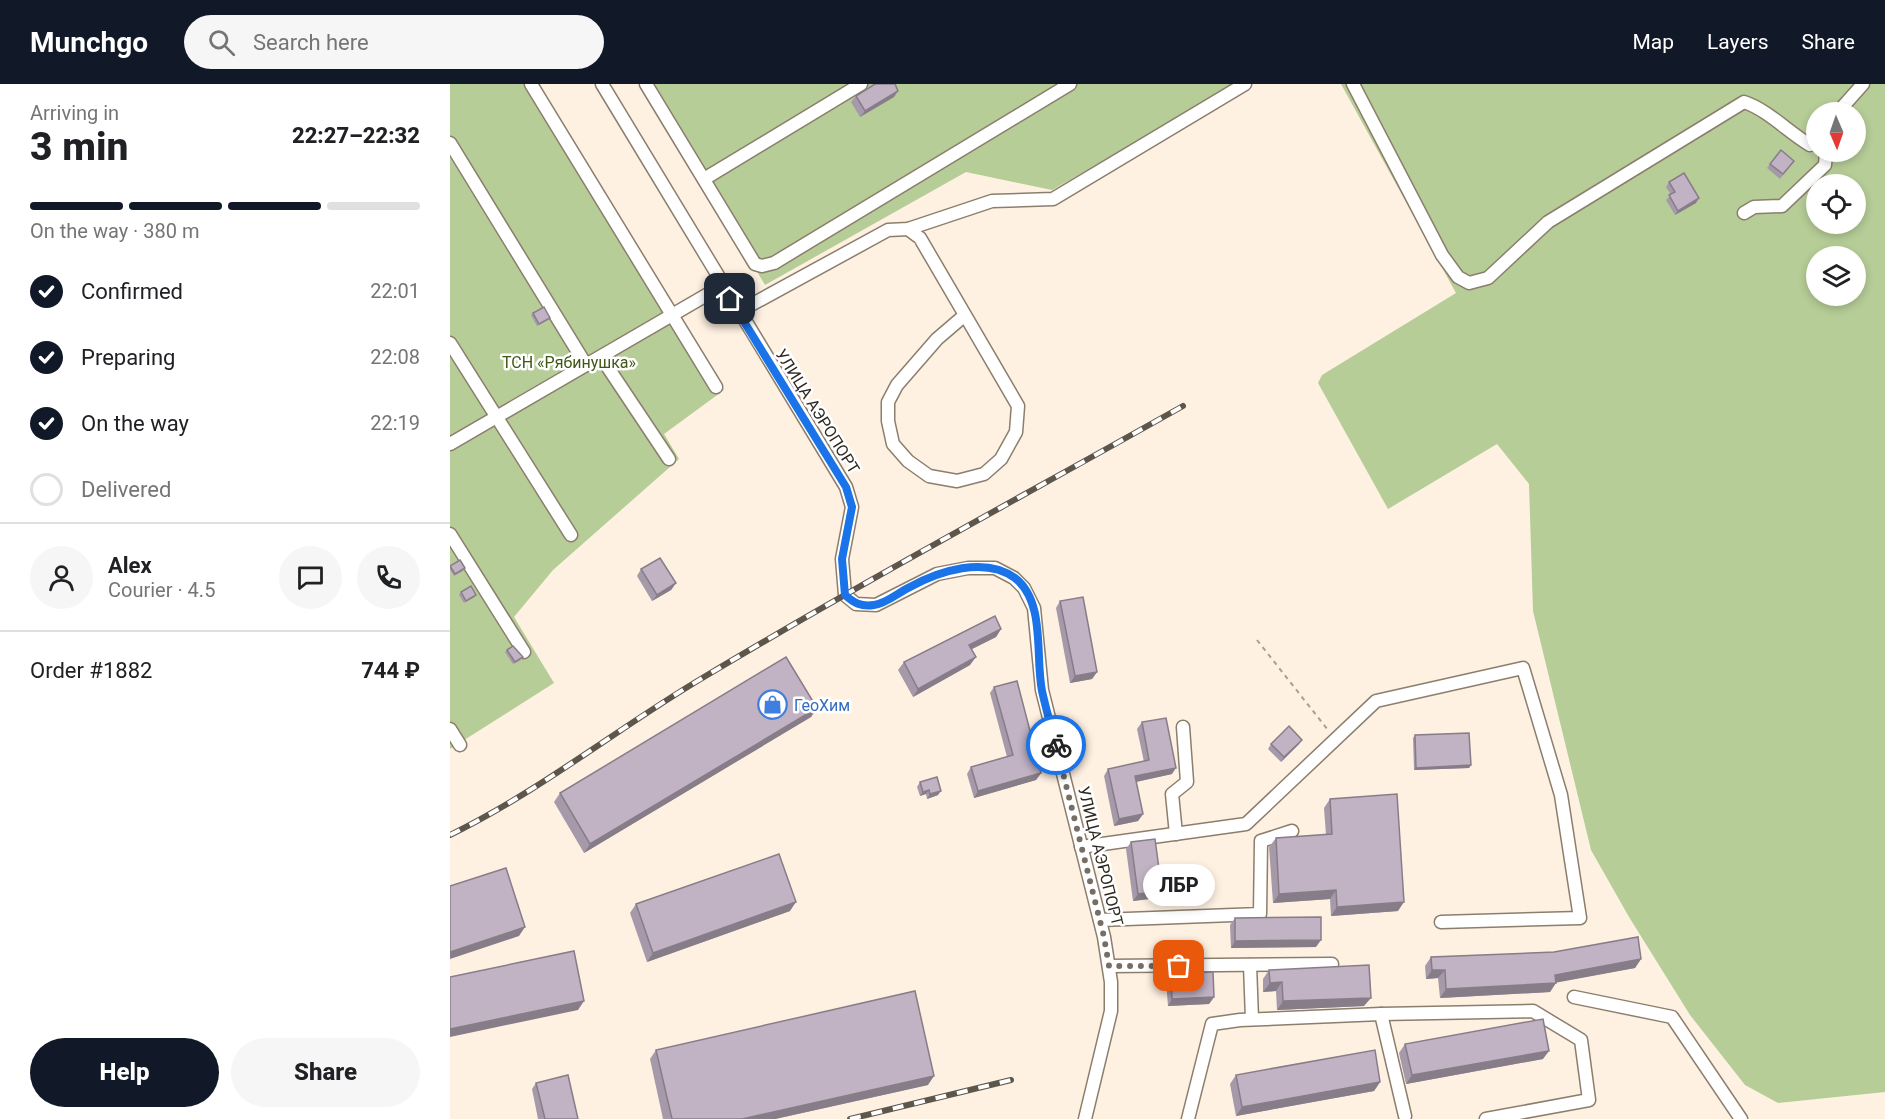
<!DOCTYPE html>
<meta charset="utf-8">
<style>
:root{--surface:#fff;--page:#f6f6f6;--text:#202124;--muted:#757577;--line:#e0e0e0;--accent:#111827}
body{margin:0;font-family:Roboto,sans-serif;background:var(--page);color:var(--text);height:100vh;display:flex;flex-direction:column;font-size:22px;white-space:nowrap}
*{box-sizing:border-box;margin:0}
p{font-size:20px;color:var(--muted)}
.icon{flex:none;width:33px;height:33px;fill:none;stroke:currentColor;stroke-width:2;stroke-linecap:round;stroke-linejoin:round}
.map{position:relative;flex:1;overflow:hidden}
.sheet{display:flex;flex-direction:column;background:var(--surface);width:450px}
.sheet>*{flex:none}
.needle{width:39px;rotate:178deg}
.tools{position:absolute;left:1356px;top:18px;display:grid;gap:12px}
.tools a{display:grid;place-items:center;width:60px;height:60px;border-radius:50%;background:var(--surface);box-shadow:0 3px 9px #0003;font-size:30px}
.pin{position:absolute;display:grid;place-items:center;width:51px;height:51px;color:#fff;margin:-26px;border-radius:12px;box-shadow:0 3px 9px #0006}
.courier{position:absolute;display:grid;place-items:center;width:60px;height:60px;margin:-30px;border:4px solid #1a73e8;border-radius:50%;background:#fff;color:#222;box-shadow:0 2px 8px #0007}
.bubble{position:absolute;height:42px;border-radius:21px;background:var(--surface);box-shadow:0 3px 9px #0003;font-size:20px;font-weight:800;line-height:42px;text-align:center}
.head em{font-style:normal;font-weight:800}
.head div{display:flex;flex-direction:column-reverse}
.head{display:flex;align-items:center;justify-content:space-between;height:102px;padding:0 30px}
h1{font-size:39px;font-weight:800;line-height:45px}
.bar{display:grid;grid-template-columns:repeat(4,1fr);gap:9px 6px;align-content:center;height:72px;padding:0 30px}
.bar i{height:8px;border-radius:4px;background:var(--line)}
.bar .active{background:var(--accent)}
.bar p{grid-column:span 4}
.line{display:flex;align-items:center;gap:15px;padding:0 30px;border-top:2px solid var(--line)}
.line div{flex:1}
.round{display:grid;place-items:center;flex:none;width:63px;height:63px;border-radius:32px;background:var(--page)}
ol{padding:0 30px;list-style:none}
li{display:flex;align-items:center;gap:18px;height:66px}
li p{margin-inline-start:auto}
li .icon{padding:6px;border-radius:50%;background:var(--accent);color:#fff;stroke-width:4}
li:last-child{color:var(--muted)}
li i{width:33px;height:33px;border:3px solid var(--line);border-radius:50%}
.cta{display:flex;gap:12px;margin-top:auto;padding:12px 30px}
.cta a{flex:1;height:69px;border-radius:36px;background:var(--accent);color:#fff;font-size:24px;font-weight:800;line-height:69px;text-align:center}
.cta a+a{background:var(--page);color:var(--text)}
header{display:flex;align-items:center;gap:36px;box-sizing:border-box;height:84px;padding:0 30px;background:var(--accent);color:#fff}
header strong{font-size:28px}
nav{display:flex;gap:33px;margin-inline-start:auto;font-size:21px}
.search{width:420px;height:54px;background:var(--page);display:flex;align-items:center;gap:15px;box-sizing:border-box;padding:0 21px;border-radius:33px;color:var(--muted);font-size:22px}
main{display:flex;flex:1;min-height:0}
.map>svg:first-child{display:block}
</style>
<header>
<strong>Munchgo</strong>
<div class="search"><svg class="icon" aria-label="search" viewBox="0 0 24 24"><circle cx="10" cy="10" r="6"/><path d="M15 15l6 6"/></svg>Search here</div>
<nav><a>Map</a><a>Layers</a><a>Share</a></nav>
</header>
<main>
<section class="sheet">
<div class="head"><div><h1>3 min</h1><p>Arriving in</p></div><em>22:27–22:32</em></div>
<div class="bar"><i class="active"></i><i class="active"></i><i class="active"></i><i></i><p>On the way · 380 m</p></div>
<ol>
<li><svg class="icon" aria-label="check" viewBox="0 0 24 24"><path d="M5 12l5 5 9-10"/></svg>Confirmed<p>22:01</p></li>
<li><svg class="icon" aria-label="check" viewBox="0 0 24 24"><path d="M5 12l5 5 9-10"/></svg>Preparing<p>22:08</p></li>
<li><svg class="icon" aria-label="check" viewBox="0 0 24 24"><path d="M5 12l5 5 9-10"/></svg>On the way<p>22:19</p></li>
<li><i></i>Delivered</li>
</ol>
<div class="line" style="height:108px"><a class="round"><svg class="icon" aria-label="person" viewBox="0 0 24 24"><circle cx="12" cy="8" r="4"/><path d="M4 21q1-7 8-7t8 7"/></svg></a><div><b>Alex</b><p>Courier · 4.5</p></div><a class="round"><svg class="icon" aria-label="chat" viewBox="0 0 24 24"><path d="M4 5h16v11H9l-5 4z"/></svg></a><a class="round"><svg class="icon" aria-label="phone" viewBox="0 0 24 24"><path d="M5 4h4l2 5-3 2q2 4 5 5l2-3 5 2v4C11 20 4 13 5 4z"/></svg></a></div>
<div class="line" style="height:78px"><div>Order #1882</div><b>744 ₽</b></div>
<div class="cta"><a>Help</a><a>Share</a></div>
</section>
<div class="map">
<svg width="1435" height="1035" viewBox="0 0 1435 1035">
<rect width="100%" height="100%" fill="#fef1e2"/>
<g fill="#b6cd97" fill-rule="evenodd">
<path d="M 0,0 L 87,0 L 274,306 L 214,350 L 229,375 L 103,486 L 64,533 L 104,599 L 0,665 Z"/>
<path d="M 193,0 L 788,0 L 602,106 L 516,88 L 315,201 Z"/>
<path d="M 891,0 L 1435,0 L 1435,1008 L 1328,1019 L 1295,1001 L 1240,931 L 1179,833 L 1141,766 L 1083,527 L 1079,400 L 1047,360 L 938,425 L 868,299 L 872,291 L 1006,209 ZM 1366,28 L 1406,28 L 1406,68 L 1366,68 ZM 1366,100 L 1406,100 L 1406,140 L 1366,140 ZM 1366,172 L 1406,172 L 1406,212 L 1366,212 Z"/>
</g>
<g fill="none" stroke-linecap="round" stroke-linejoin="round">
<defs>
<g id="minor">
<path d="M 81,0 L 266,303"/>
<path d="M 152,0 L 396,403 L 402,423 L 392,475 L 395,511 L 406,520 L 426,521 L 487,490 L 518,484 L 545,484 L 564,494 L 574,504 L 584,524 L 592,606 L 654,853 L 661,898 L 661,927 L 635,1035"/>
<path d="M 196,0 L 305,180 L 312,182 L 324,179 L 620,0"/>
<path d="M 903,0 L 992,171 L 1008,193 L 1019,199 L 1038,194 L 1098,138 L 1294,18 C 1318,26 1338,48 1360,61 L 1366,53"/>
<path d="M 1388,28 L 1413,0"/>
<path d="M 0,59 L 136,281"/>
<path d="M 254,95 L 411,0"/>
<path d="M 1294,129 L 1304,123 L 1332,122 L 1375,81 L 1376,68"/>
<path d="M 458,145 L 470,154 L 515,231 L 568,322 L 566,348 L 551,375 L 534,390 L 507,397 L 479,392 L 458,377 L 443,360 L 438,337 L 438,318 L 447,301 L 487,255 L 515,231"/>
<path d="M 288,228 L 438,146 L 458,145 L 542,117 L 603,115 L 795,0"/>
<path d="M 0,259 L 121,451"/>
<path d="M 151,273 L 219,375"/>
<path d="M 0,360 L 272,202"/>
<path d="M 0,450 L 74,568"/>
<path d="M 0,645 L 10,661"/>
<path d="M 726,750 L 722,710 L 737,698 L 733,643"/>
<path d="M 631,763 L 796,740 L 926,617 L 1073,584 L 1111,711 L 1130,834 L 991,838"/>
<path d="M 650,836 L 810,830 L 811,757 L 842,747"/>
<path d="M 800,881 L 802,935"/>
<path d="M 659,882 L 882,880"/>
<path d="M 1124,913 L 1222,933 L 1291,1035"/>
<path d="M 931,930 L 955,1032"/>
<path d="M 738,1035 L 762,940 L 790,936 L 931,930 L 1083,927 L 1131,956 L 1139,1016 L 1036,1035"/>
</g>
</defs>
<use href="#minor" stroke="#8b7e6d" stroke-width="15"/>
<path stroke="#a89e92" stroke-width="2" stroke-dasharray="4.5 4.5" stroke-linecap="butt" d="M 807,556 L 878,646"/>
<use href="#minor" stroke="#fff" stroke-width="12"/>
<defs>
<g id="rail">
<path d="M 0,751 C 90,707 168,644 254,593 C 411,499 573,412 733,322"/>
<path d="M 400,1035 L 561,996"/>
</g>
</defs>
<use href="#rail" stroke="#5d564c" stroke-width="6"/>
<use href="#rail" stroke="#fff" stroke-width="4" stroke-dasharray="11" stroke-linecap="butt"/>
</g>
<g fill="#a699a9">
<path d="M 406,12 L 444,13 L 410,33 L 401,18 Z"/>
<path d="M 1331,66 L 1344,77 L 1330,95 L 1317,84 Z"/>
<path d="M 1219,98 L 1246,119 L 1225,131 L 1216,116 L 1221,111 L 1216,103 Z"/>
<path d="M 83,229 L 98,236 L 87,242 L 81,231 Z"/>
<path d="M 0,482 L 15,484 L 13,487 L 4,492 L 0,486 Z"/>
<path d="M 191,485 L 226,499 L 221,506 L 202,517 L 187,492 Z"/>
<path d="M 11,508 L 25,513 L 14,519 L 9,511 Z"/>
<path d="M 610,517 L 647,588 L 642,595 L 620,599 L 606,524 Z"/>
<path d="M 551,545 L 546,553 L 522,565 L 520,581 L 463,613 L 448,586 L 454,578 Z"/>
<path d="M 57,566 L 71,576 L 63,580 L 55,568 Z"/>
<path d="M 544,603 L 591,689 L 586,696 L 524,714 L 517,690 L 521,683 L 557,673 L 540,609 Z"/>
<path d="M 367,624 L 361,633 L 134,769 L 104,718 L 110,709 Z"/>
<path d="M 692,638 L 722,690 L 686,698 L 693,730 L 688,737 L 664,742 L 654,692 L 658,685 L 694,678 L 687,645 Z"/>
<path d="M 965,651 L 1021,681 L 1019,684 L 964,686 L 963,654 Z"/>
<path d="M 821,660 L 849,660 L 831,678 L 818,665 Z"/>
<path d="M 470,698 L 488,711 L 477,715 L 476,710 L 470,712 L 467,703 Z"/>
<path d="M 880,715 L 948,827 L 881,832 L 880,815 L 823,819 L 819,763 L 826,754 L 876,751 L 874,724 Z"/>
<path d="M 681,758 L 707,814 L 683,817 L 676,765 Z"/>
<path d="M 186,820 L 340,827 L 197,878 L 180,829 Z"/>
<path d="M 785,834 L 866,863 L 781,864 L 780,841 Z"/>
<path d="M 981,873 L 1191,875 L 1185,884 L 1106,898 L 1100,908 L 990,914 L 988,894 L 976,895 L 975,882 Z"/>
<path d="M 819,886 L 914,922 L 827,926 L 826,907 L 813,908 L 813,895 Z"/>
<path d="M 721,890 L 764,913 L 759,920 L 718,922 L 716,897 Z"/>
<path d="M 955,960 L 1093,975 L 956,1000 L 949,969 Z"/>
<path d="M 206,966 L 478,1001 L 325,1035 L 213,1035 L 200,975 Z"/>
<path d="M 786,991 L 930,998 L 924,1007 L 786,1032 L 780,1000 Z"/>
<path d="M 86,999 L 128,1035 L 88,1035 L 82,1005 Z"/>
</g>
<g fill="#877d89">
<path d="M 448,7 L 444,13 L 410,33 L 415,27 Z"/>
<path d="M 1249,114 L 1246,119 L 1225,131 L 1228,127 Z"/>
<path d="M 226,499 L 221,506 L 202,517 L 207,511 Z"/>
<path d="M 551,545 L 546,553 L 514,569 L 519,561 Z"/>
<path d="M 526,573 L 520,581 L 463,613 L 468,605 Z"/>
<path d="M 647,588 L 642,595 L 620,599 L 625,592 Z"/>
<path d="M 367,624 L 361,633 L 134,769 L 140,760 Z"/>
<path d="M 852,656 L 849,660 L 831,678 L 834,673 Z"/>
<path d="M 1021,681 L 1019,684 L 964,686 L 966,684 Z"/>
<path d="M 726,684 L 722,690 L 681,699 L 685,692 Z"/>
<path d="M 591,689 L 586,696 L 524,714 L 528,707 Z"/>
<path d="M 479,706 L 476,710 L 470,712 L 473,708 Z"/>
<path d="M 491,707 L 488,711 L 477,715 L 480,710 Z"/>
<path d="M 693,730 L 688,737 L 664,742 L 669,735 Z"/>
<path d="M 886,806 L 880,815 L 823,819 L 829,810 Z"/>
<path d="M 712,807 L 707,814 L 683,817 L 688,810 Z"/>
<path d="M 346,818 L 340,827 L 197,878 L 203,869 Z"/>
<path d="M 954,818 L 948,827 L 881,832 L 887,823 Z"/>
<path d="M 75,843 L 69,852 L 0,875 L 0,868 Z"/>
<path d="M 871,856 L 866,863 L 781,864 L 785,857 Z"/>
<path d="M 1191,875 L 1185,884 L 1099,900 L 1105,891 Z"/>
<path d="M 982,886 L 995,886 L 988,894 L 976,895 Z"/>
<path d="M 832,898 L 826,907 L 813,908 L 820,899 Z"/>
<path d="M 1106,899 L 1100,908 L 990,914 L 996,905 Z"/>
<path d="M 764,913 L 759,920 L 718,922 L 722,915 Z"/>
<path d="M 921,914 L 914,922 L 827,926 L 833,917 Z"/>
<path d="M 134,917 L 128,926 L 0,953 L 0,945 Z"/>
<path d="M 1099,967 L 1093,975 L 956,1000 L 962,991 Z"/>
<path d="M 484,992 L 478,1001 L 325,1035 L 292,1035 Z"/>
<path d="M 930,998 L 924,1007 L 786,1032 L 792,1023 Z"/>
</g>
<g fill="#c1b2c4" stroke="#877d89" stroke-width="1.5">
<path d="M 425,0 L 445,0 L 448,7 L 415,27 L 406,12 Z"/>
<path d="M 1331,66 L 1344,77 L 1333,90 L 1320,80 Z"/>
<path d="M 1234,89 L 1249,114 L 1228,127 L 1219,111 L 1225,108 L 1219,98 Z"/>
<path d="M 94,223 L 100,234 L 89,240 L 83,229 Z"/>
<path d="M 210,474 L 226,499 L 207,511 L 191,485 Z"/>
<path d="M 10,476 L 15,484 L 5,490 L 0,482 Z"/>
<path d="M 21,502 L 26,511 L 16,517 L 11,508 Z"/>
<path d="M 633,513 L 647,588 L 625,592 L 610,517 Z"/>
<path d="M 545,532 L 551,545 L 519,561 L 526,573 L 468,605 L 454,578 Z"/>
<path d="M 63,562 L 73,573 L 65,578 L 57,566 Z"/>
<path d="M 336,573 L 367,624 L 140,760 L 110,709 Z"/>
<path d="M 567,597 L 591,689 L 528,707 L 521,683 L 563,671 L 544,603 Z"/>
<path d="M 716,634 L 726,684 L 685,692 L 693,730 L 669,735 L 658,685 L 699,676 L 692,638 Z"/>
<path d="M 839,642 L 852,656 L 834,673 L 821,660 Z"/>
<path d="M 1019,649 L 1021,681 L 966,684 L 965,651 Z"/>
<path d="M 487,693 L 491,707 L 480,710 L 479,706 L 473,708 L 470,698 Z"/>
<path d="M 947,710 L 954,818 L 887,823 L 886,806 L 829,810 L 826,754 L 882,750 L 880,715 Z"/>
<path d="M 705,755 L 712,807 L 688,810 L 681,758 Z"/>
<path d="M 329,770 L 346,818 L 203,869 L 186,820 Z"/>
<path d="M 56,784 L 75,843 L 0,868 L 0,802 Z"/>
<path d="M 871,833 L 871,856 L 785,857 L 785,834 Z"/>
<path d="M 1188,853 L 1191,875 L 1105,891 L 1106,899 L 996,905 L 995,886 L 982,886 L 981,873 L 1104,868 Z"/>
<path d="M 124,867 L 134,917 L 0,945 L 0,893 Z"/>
<path d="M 919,881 L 921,914 L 833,917 L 832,898 L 820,899 L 819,886 Z"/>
<path d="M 763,888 L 764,913 L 722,915 L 721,890 Z"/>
<path d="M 465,907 L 484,992 L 292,1035 L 222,1035 L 206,966 Z"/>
<path d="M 1093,935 L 1099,967 L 962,991 L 955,960 Z"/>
<path d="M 925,966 L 930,998 L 792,1023 L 786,991 Z"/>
<path d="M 118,991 L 128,1035 L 95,1035 L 86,999 Z"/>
</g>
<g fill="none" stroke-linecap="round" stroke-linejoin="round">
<path stroke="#766e64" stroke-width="6" stroke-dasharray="0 10.8" d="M 606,661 L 654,853 L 659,882 L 729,882"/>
<path stroke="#1a73e8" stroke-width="8" d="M 280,215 L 396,403 L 402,423 L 392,475 L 395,511 C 404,519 411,523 424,521 C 436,520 449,508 460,503 C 489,487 535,472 565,494 C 596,518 585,573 592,607 C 596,625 601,643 606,661"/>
</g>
<defs>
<symbol id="shop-ring" viewBox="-11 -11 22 22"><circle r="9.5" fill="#fff" stroke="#3f7fe0" stroke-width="1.5"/><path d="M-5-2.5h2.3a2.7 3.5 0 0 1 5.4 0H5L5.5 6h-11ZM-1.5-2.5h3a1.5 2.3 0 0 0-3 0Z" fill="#3f7fe0"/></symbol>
</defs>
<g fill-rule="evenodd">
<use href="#shop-ring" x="306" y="604" width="33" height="33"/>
</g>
<g text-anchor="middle" stroke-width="5" stroke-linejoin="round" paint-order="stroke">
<g font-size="16" fill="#405715" stroke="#fff">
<text x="119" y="284">ТСН «Рябинушка»</text>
</g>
<g font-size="16" fill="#2d2820" stroke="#fff">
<text transform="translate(368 327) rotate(58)" y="6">УЛИЦА АЭРОПОРТ</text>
<text transform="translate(651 772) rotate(76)" y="6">УЛИЦА АЭРОПОРТ</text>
</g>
<g font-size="16" fill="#366cbe" stroke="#fff" text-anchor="start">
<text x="344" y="627">ГеоХим</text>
</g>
</g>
</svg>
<div class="tools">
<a><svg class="needle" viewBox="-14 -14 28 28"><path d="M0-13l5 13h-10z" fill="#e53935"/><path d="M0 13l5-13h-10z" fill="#757577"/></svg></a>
<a><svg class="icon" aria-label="locate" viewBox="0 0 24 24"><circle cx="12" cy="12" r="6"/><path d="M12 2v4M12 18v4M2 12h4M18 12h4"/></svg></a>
<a><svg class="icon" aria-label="layers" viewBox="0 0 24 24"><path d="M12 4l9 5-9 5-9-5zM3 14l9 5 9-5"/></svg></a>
</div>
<div class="pin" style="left:729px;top:882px;background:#ea580c"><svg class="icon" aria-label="bag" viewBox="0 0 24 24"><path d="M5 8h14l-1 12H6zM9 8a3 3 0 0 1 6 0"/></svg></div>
<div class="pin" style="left:280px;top:215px;background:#1f2937"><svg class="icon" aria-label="home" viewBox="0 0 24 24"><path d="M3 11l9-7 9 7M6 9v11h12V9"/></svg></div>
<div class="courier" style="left:606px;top:661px"><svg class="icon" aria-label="bike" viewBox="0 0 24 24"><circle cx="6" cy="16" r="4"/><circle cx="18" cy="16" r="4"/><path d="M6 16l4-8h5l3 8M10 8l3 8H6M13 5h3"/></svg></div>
<div class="bubble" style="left:693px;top:780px;width:72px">ЛБР</div>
</div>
</main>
